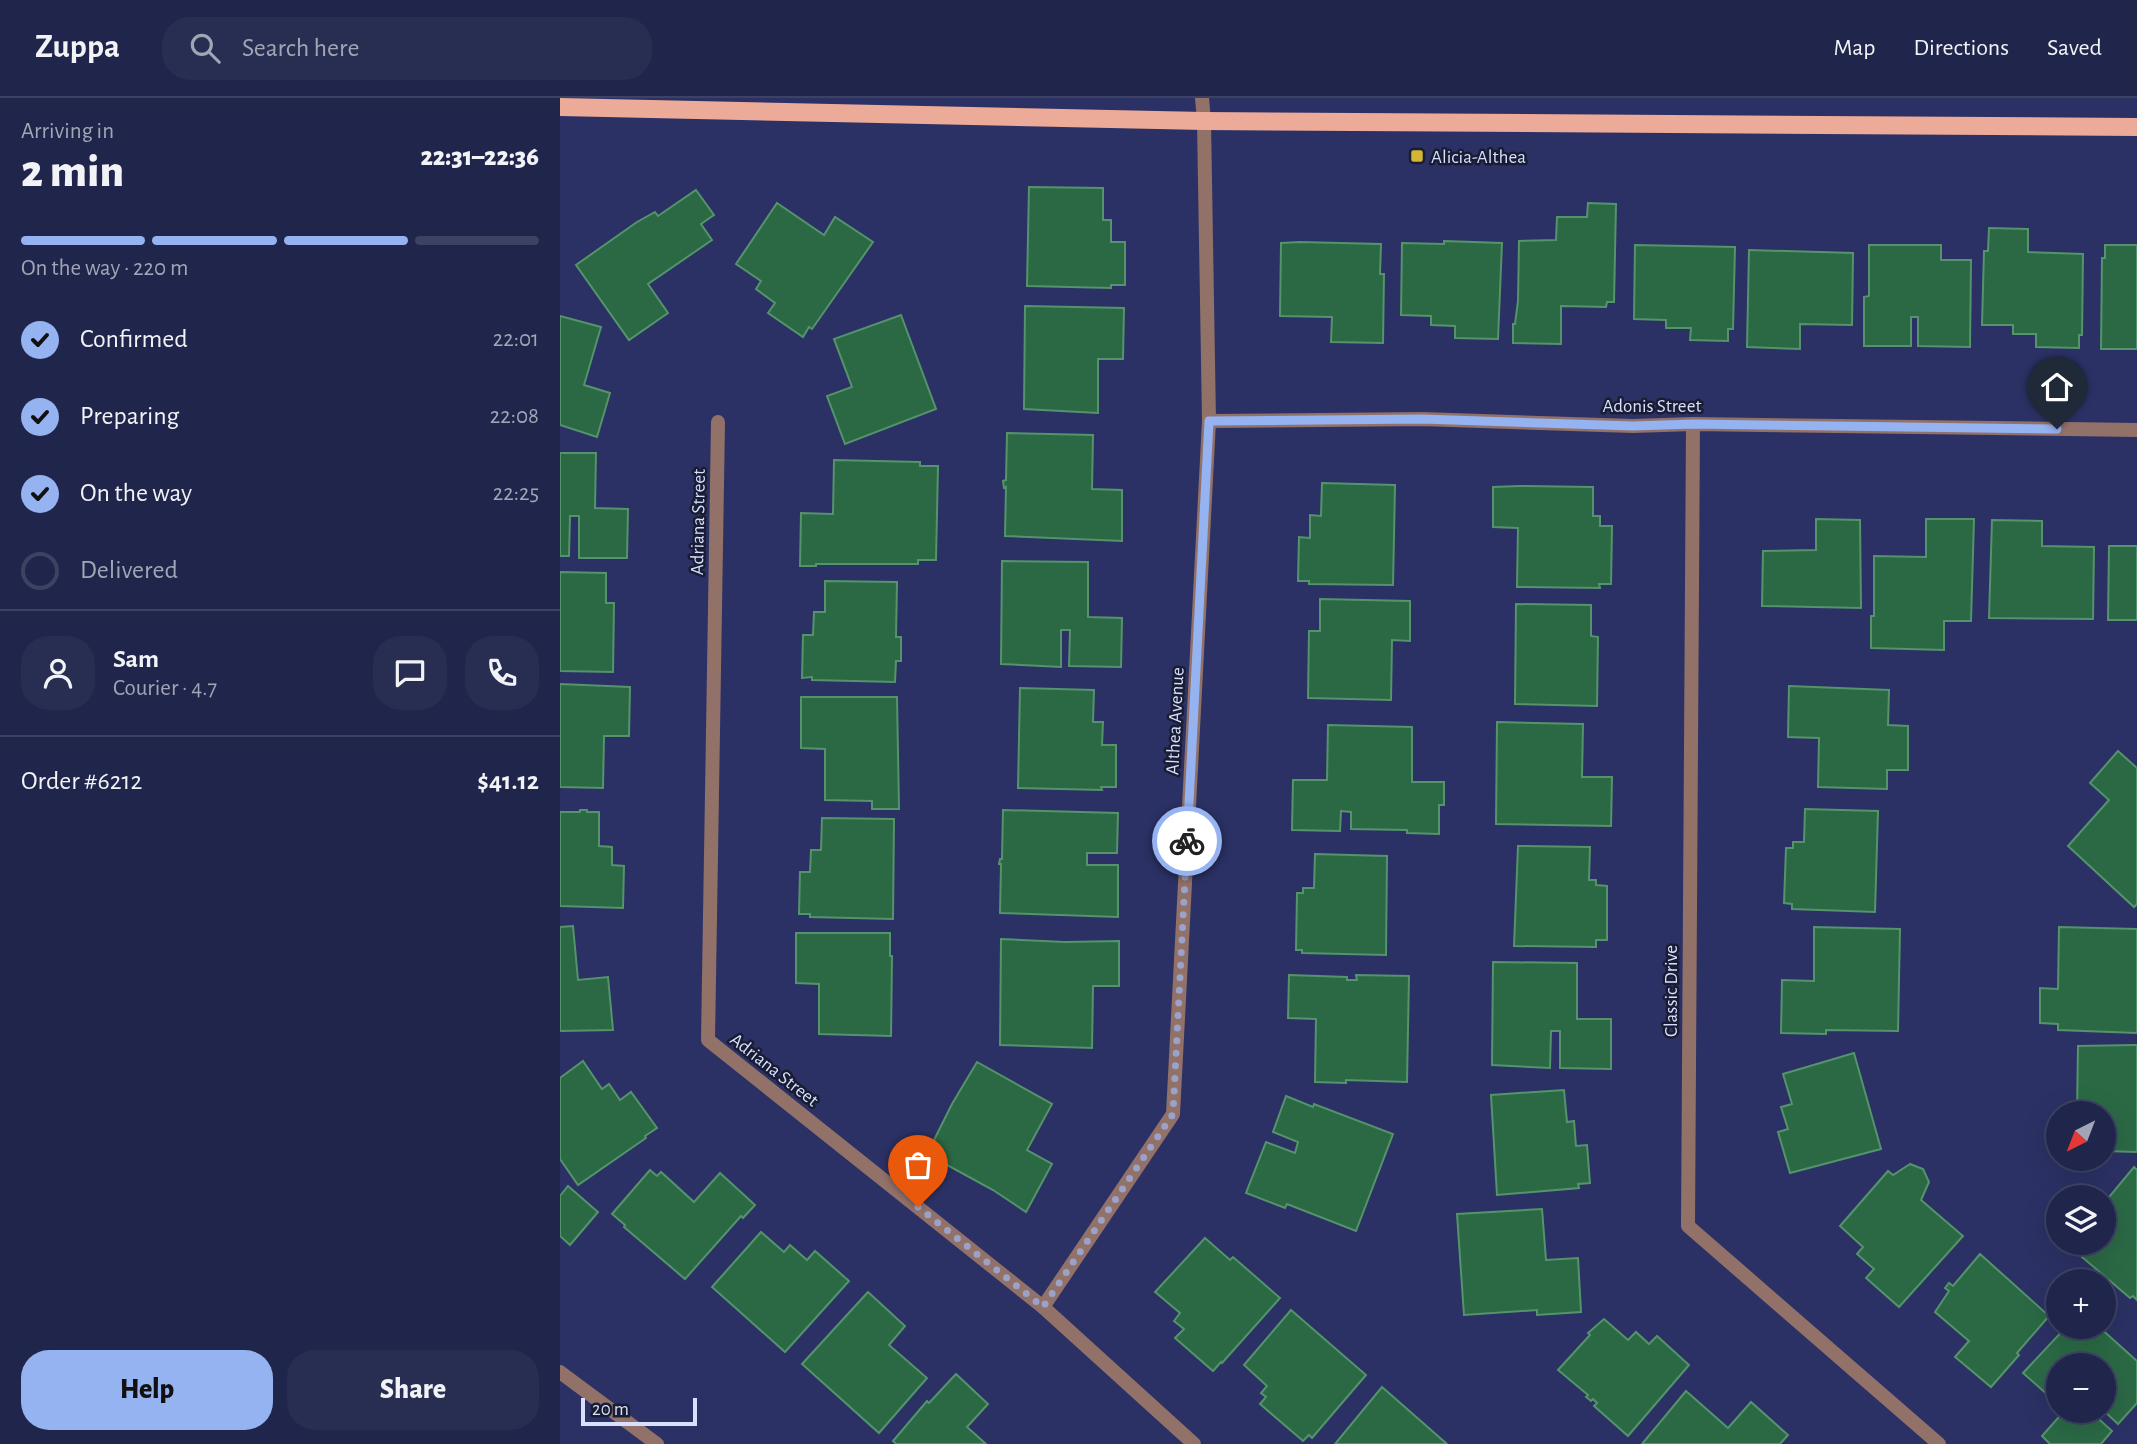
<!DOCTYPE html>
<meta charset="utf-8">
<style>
:root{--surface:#20254b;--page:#282d52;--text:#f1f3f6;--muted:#a2a5b5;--line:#3d4263;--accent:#95b2f1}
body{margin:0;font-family:"Alegreya Sans",sans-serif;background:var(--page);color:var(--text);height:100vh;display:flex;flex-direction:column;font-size:26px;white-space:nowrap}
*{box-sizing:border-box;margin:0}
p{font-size:23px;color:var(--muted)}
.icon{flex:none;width:38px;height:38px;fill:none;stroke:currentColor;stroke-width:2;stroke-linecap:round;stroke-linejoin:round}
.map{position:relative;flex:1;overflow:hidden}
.details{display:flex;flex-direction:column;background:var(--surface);width:560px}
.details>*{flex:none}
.needle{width:46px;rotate:222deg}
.controls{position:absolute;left:1486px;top:1003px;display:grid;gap:14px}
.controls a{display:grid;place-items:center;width:70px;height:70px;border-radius:50%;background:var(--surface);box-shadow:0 7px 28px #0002,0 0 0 2px var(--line);font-size:35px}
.scale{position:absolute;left:21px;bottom:18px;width:116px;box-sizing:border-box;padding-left:7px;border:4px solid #d8dfff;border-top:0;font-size:19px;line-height:24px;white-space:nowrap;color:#d8dfff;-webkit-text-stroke:5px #191d33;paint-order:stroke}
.pin{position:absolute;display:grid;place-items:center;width:60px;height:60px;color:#fff;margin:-72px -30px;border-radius:50% 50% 50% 0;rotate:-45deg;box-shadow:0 0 7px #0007}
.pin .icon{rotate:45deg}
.courier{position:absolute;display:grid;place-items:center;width:70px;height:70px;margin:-35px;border:5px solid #95b2f1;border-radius:50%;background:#fff;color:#222;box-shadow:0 2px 9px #0007}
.overview em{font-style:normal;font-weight:800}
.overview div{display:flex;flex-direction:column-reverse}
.overview{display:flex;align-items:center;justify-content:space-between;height:119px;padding:0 21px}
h1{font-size:46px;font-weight:800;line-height:52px}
.bar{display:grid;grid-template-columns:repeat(4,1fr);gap:10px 7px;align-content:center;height:84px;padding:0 21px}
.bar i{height:9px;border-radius:5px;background:var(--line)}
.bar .current{background:var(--accent)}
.bar p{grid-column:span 4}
.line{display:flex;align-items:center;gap:18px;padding:0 21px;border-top:2px solid var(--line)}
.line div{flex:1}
.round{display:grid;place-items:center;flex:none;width:74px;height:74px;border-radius:28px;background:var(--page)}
ol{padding:0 21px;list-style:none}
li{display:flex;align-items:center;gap:21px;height:77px}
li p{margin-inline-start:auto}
li .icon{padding:7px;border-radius:50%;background:var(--accent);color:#111;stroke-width:4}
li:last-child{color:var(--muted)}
li i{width:38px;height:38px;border:4px solid var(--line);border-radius:50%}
.primary-button{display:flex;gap:14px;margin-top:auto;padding:14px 21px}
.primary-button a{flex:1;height:80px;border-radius:28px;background:var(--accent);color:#111;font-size:28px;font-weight:800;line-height:80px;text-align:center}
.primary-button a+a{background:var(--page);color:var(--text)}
header{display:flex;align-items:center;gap:42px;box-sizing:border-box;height:98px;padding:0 35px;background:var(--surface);border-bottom:2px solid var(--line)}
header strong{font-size:33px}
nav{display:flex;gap:38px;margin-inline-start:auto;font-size:24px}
.search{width:490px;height:63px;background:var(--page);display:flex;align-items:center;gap:18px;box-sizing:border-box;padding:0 24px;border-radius:28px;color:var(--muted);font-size:26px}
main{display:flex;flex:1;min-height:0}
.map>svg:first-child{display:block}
</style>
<header>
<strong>Zuppa</strong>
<div class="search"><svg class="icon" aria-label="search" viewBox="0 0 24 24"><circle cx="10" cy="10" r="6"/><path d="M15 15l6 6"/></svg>Search here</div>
<nav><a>Map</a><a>Directions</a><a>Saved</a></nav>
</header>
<main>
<section class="details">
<div class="overview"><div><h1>2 min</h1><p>Arriving in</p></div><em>22:31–22:36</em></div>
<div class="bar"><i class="current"></i><i class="current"></i><i class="current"></i><i></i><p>On the way · 220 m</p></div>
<ol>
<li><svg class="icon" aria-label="check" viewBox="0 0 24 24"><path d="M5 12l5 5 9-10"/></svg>Confirmed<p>22:01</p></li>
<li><svg class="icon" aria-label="check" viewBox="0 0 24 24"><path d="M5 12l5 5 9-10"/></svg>Preparing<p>22:08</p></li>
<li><svg class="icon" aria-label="check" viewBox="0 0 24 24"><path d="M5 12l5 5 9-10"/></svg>On the way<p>22:25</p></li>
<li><i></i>Delivered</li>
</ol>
<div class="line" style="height:126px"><a class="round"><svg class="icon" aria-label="person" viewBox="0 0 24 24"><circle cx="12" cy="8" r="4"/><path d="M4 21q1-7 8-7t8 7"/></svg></a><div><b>Sam</b><p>Courier · 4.7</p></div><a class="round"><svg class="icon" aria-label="chat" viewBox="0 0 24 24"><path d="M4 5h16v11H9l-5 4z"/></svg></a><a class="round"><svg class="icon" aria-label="phone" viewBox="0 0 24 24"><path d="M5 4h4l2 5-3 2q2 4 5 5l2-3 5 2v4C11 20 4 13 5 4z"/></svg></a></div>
<div class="line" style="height:91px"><div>Order #6212</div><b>$41.12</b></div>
<div class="primary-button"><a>Help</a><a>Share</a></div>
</section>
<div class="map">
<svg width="1577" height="1346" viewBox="0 0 1577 1346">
<rect width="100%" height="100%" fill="#2b3164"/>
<g fill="#2b6945" stroke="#55936c" stroke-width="2">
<path d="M 469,89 L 543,90 L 543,122 L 551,122 L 551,144 L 565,144 L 565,187 L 551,187 L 551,190 L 467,188 Z"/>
<path d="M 136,92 L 154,117 L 141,126 L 152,142 L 88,186 L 108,215 L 69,242 L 16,167 L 77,124 L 95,114 L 98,118 Z"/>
<path d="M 217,105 L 264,137 L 275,119 L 313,144 L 252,231 L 249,229 L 243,239 L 208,215 L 215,205 L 196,191 L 201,183 L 176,166 Z"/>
<path d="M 1028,105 L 1056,106 L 1054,204 L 1047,204 L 1046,209 L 1001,208 L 1001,246 L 953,245 L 953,226 L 955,226 L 958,203 L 959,143 L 996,142 L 997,119 L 1027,119 Z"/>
<path d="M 1429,130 L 1468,131 L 1468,154 L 1523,156 L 1522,237 L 1519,237 L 1519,250 L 1476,249 L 1476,236 L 1453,236 L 1453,227 L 1422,227 L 1424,153 L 1428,153 Z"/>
<path d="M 884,143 L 942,145 L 938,241 L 895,240 L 895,228 L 871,227 L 871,218 L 841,217 L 842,145 L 884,146 Z"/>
<path d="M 740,144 L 821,146 L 820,176 L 824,176 L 823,245 L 771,244 L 772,219 L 720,218 L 721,145 Z"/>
<path d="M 1075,147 L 1175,149 L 1173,231 L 1168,231 L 1168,243 L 1130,242 L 1131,230 L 1106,230 L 1106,222 L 1074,221 Z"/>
<path d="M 1309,147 L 1381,147 L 1381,162 L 1411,162 L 1410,249 L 1358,248 L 1358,219 L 1351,219 L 1351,248 L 1304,248 L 1304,199 L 1309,198 Z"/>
<path d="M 1545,147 L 1577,147 L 1577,251 L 1541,251 L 1542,160 L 1545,160 Z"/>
<path d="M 1189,152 L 1293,155 L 1292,227 L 1240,226 L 1240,251 L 1187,249 Z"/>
<path d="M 465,208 L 564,210 L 563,261 L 538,261 L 538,315 L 464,311 Z"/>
<path d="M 341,217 L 376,311 L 285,346 L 267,298 L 292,289 L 274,241 Z"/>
<path d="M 0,218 L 41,229 L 24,287 L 50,295 L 37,339 L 0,327 Z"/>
<path d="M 447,335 L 533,337 L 532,391 L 562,392 L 562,443 L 445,438 L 446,389 L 444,390 L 443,383 L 446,382 Z"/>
<path d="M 0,355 L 36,355 L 35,410 L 68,411 L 67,460 L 19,460 L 19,418 L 10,418 L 9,458 L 0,458 Z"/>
<path d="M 274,362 L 360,364 L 360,368 L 378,368 L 376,462 L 358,462 L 358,466 L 256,466 L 256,468 L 240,468 L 241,415 L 273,416 Z"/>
<path d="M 762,385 L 835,387 L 833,487 L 749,486 L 749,483 L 738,483 L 739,439 L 750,440 L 750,417 L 761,418 Z"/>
<path d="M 960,388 L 1033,389 L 1033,418 L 1040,418 L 1040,428 L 1052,428 L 1051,486 L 1039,486 L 1040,490 L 957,489 L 958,430 L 933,429 L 933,389 Z"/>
<path d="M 1256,421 L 1300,422 L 1301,510 L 1202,508 L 1203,453 L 1256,452 Z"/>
<path d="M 1366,421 L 1414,421 L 1411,523 L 1384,523 L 1384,552 L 1311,550 L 1311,518 L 1314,518 L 1314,458 L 1366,459 Z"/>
<path d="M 1432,422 L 1482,423 L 1482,448 L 1534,449 L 1533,521 L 1429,520 Z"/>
<path d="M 1549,448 L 1577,448 L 1577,522 L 1548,522 Z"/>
<path d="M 442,463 L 528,464 L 528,519 L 562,520 L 561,569 L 509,568 L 510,532 L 501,532 L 501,569 L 441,566 Z"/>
<path d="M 0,474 L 46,475 L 46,505 L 54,505 L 53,574 L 0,573 Z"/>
<path d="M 265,483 L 337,484 L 336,539 L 341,539 L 341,563 L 336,563 L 335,584 L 252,582 L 252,579 L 242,580 L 243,537 L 253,537 L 254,514 L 265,514 Z"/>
<path d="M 760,501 L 850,503 L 850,543 L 832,542 L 831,602 L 748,600 L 749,533 L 760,533 Z"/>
<path d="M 956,506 L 1031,507 L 1031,538 L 1038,539 L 1037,608 L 955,606 Z"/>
<path d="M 0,586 L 70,589 L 69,638 L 44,638 L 43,690 L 0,689 Z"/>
<path d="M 1229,588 L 1329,592 L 1328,627 L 1348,628 L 1348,672 L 1327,672 L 1327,691 L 1258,689 L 1259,640 L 1228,639 Z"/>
<path d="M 460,590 L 534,592 L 533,624 L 543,624 L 542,647 L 556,647 L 556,689 L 541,689 L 542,692 L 458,690 Z"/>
<path d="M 241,599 L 337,599 L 339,711 L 312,711 L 312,703 L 265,702 L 265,651 L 241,650 Z"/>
<path d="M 937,624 L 1023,626 L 1022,679 L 1052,679 L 1051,728 L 936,726 Z"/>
<path d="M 768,627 L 852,629 L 852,684 L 884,684 L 884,707 L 879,707 L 879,736 L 847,735 L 847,732 L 791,731 L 791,714 L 781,713 L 780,733 L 732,732 L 733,682 L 767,682 Z"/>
<path d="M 1558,653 L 1577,670 L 1577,806 L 1574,809 L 1508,748 L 1549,702 L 1530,685 Z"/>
<path d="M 1245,711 L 1318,713 L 1315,814 L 1232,811 L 1232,806 L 1224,805 L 1226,750 L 1233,750 L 1233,744 L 1244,744 Z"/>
<path d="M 20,712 L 27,712 L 27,714 L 39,714 L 39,748 L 52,749 L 52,767 L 64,768 L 63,810 L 0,808 L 0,714 L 20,714 Z"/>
<path d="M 443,712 L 558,715 L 557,755 L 527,755 L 527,767 L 558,767 L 558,819 L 440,815 L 441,766 L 439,766 L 440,761 L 442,761 Z"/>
<path d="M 262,720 L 334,721 L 333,821 L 250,819 L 250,816 L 239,816 L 240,774 L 250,774 L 251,752 L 261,752 Z"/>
<path d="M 958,748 L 1030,749 L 1029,782 L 1036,782 L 1036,787 L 1047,788 L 1047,842 L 1036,842 L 1036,849 L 954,848 Z"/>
<path d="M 755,756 L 827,758 L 826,857 L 742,855 L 742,852 L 736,852 L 737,795 L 743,795 L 743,790 L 754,790 Z"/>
<path d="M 13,828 L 18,882 L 48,879 L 53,932 L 0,933 L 0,829 Z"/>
<path d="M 1254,829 L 1340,831 L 1338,933 L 1266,932 L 1266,936 L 1221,935 L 1222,882 L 1254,883 Z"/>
<path d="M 1499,829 L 1577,831 L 1577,935 L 1498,932 L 1498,926 L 1480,925 L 1480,890 L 1498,891 Z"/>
<path d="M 236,835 L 330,835 L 330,858 L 332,858 L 331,938 L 259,936 L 259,886 L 236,885 Z"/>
<path d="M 441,841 L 505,844 L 559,843 L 559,888 L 533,888 L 532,950 L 440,947 Z"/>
<path d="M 933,864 L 1017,865 L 1017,921 L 1051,921 L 1051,971 L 1000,970 L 1000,933 L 991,933 L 990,970 L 932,967 Z"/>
<path d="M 729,877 L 787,879 L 787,882 L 797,882 L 796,877 L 849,878 L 847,984 L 786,982 L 786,985 L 755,984 L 756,921 L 728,920 Z"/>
<path d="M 1575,947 L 1577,947 L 1577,1054 L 1544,1053 L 1544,1015 L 1517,1015 L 1518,948 Z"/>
<path d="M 1294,955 L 1321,1051 L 1230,1075 L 1218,1034 L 1228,1031 L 1221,1009 L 1232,1006 L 1223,976 Z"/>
<path d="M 23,963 L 42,991 L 49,986 L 60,1002 L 71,994 L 97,1030 L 85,1038 L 86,1040 L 18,1087 L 0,1061 L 0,980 Z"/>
<path d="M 417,964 L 492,1006 L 467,1052 L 492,1066 L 466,1114 L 433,1092 L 367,1056 L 392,1006 Z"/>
<path d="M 1004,992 L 1007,1024 L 1014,1023 L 1016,1048 L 1027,1047 L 1030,1085 L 1018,1086 L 1019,1090 L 937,1097 L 931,997 Z"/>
<path d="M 726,998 L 753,1009 L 754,1006 L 833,1036 L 796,1133 L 727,1106 L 725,1110 L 686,1095 L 706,1044 L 735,1055 L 738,1044 L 713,1034 Z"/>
<path d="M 1350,1066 L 1363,1071 L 1369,1084 L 1361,1102 L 1403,1138 L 1339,1209 L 1306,1180 L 1314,1171 L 1297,1156 L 1303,1149 L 1280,1128 L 1328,1073 L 1333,1077 Z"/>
<path d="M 1574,1069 L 1577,1072 L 1577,1202 L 1573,1198 L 1570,1200 L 1508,1147 L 1510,1144 L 1544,1144 L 1544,1105 Z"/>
<path d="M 90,1072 L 97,1078 L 101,1074 L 134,1104 L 160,1075 L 195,1107 L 183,1120 L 181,1118 L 125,1181 L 64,1129 L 65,1127 L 52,1116 Z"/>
<path d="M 8,1088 L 38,1114 L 10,1147 L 0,1138 L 0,1098 Z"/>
<path d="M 982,1111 L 986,1162 L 1018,1160 L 1021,1214 L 977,1217 L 977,1212 L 904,1217 L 897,1116 Z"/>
<path d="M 201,1134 L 224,1154 L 230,1147 L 247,1162 L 255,1153 L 289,1183 L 225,1254 L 152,1189 Z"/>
<path d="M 645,1140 L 670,1162 L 673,1159 L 720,1200 L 662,1265 L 661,1264 L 653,1273 L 615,1240 L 624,1231 L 614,1223 L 620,1215 L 595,1194 Z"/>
<path d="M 1420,1156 L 1489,1218 L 1457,1255 L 1459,1257 L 1431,1289 L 1395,1259 L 1409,1243 L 1375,1214 L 1389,1193 L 1385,1190 L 1389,1185 L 1393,1188 Z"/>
<path d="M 308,1194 L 345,1228 L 329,1247 L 367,1280 L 319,1335 L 242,1266 Z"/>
<path d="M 731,1212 L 806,1277 L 752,1340 L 749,1337 L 743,1343 L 700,1306 L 706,1299 L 701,1295 L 707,1288 L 684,1267 Z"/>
<path d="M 1044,1221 L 1068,1242 L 1076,1234 L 1089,1246 L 1097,1238 L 1129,1267 L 1068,1338 L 1034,1308 L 1037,1305 L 1033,1301 L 1031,1303 L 1026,1299 L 1028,1297 L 998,1272 L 1030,1237 L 1028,1235 Z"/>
<path d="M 1507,1228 L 1538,1228 L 1577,1263 L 1577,1305 L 1558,1326 L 1543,1312 L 1544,1267 L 1498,1267 L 1498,1306 L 1463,1275 Z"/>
<path d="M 396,1276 L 428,1306 L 407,1329 L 426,1346 L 336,1346 L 333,1343 L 367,1303 L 369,1305 Z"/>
<path d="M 822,1289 L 887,1346 L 775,1346 Z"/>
<path d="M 1126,1293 L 1168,1330 L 1191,1304 L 1228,1337 L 1220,1346 L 1082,1346 Z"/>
<path d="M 1505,1312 L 1529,1312 L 1552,1333 L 1541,1346 L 1490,1346 L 1482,1338 Z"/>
</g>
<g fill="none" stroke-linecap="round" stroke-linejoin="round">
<g stroke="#927169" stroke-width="14">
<path d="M 649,323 L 862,321 L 1073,328 L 1133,326 L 1577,332"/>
<path d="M 158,324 L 148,942 L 483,1209 L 634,1346"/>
<path d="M 1133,326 L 1128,1128 L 1379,1346"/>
<path d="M 483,1209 L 613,1016 L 649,323 L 644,23 L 642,0"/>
<path d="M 0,1274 L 97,1346"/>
</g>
<path stroke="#ecaa99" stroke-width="18" d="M 0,9 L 644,23 L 1577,29"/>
</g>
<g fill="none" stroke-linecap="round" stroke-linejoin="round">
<path stroke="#9ba2c9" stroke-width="7" stroke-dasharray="0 12.6" d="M 358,1109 L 483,1209 L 613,1016 L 627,743"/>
<path stroke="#95b2f1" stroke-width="9" d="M 627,743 L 649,323 L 862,321 L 1073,328 L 1133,326 L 1497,331"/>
</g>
<rect fill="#d4b635" stroke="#191d33" stroke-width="2.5" x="850" y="51" width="14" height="14" rx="3.5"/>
<g text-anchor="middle" stroke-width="5" stroke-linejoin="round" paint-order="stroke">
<g font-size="19" fill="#d8dfff" stroke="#191d33" text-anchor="start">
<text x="871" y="65">Alicia-Althea</text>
</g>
<g font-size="19" fill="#d8dfff" stroke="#191d33">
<text x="1092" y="314">Adonis Street</text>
<text transform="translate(137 424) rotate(-89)" y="7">Adriana Street</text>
<text transform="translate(614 623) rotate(-87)" y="7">Althea Avenue</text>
<text transform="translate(1110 893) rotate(-90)" y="7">Classic Drive</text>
<text transform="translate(215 971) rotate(38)" y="7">Adriana Street</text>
</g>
</g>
</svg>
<div class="controls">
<a><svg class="needle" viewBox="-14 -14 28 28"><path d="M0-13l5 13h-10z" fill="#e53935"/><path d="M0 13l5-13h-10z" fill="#a2a5b5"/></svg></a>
<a><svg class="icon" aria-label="layers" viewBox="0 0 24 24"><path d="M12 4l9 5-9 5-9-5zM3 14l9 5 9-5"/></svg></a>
<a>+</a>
<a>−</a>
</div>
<div class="scale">20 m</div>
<div class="pin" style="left:358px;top:1109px;background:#ea580c"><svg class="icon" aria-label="bag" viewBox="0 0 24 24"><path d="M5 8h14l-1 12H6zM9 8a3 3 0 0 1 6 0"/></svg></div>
<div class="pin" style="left:1497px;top:331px;background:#1f2937"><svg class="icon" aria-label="home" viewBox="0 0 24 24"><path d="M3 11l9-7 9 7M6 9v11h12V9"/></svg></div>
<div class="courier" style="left:627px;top:743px"><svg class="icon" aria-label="bike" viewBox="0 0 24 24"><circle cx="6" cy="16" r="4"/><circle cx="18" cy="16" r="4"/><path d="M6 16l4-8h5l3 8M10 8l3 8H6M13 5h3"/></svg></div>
</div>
</main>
